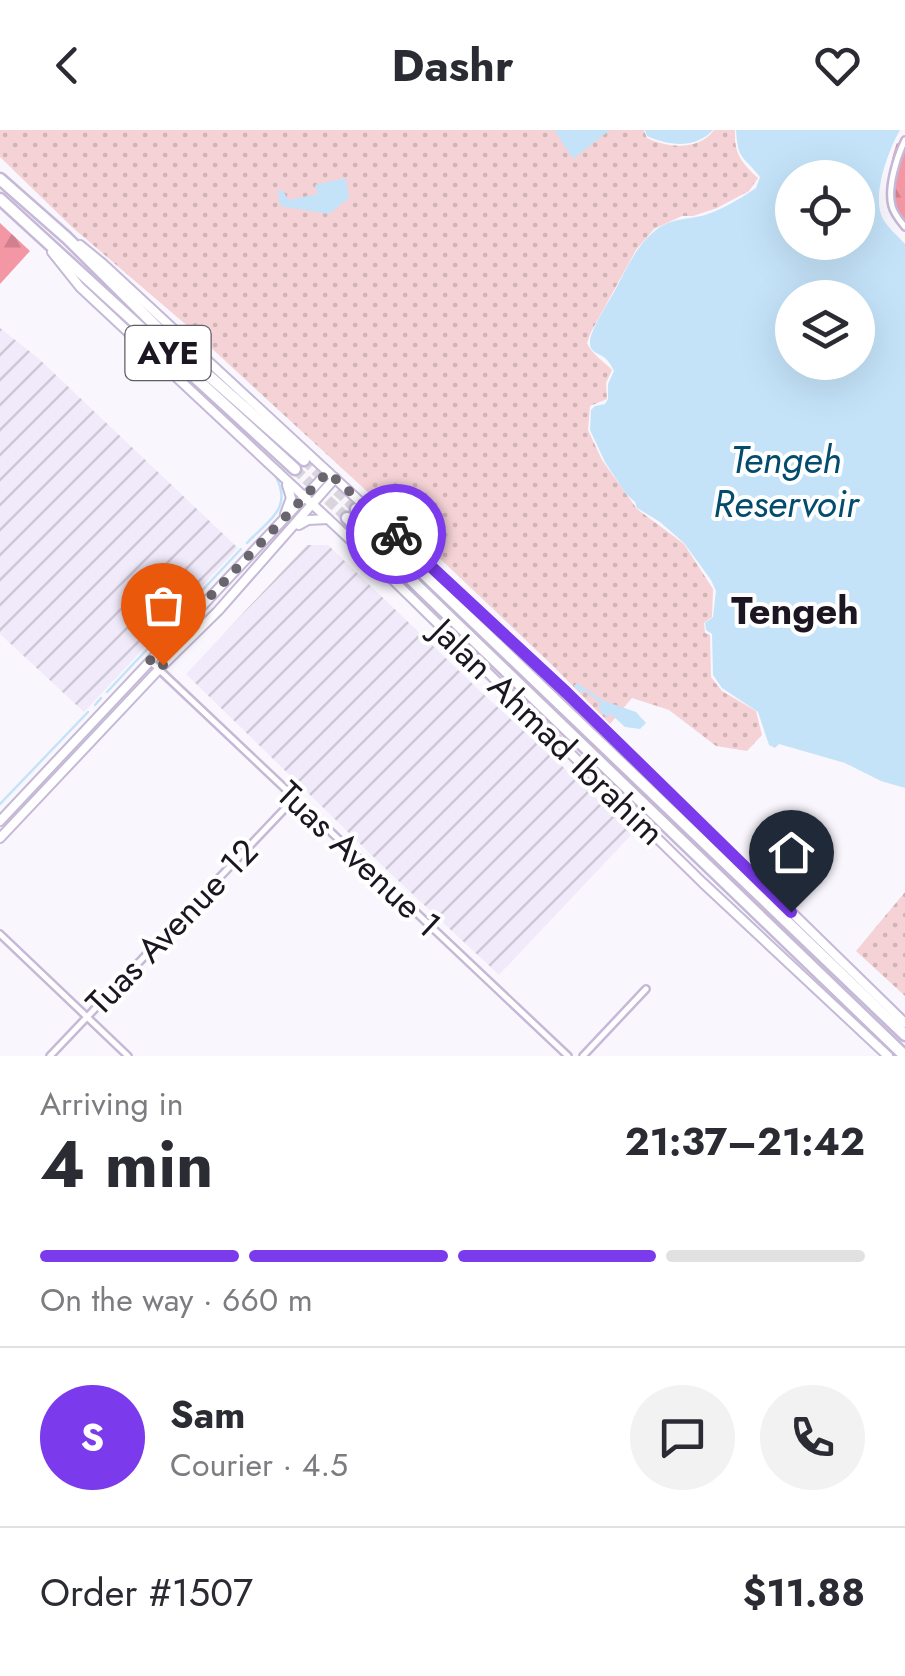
<!DOCTYPE html>
<meta charset="utf-8">
<style>
:root{--surface:#fff;--page:#f2f2f3;--text:#2b2b33;--muted:#7c7c81;--line:#e1e1e2;--accent:#7c3aed}
body{margin:0;font-family:Jost,sans-serif;background:var(--page);color:var(--text);height:100vh;display:flex;flex-direction:column;font-size:38px;white-space:nowrap}
*{box-sizing:border-box;margin:0}
p{font-size:32px;color:var(--muted)}
.icon{flex:none;width:55px;height:55px;fill:none;stroke:currentColor;stroke-width:2;stroke-linecap:round;stroke-linejoin:round}
.map{position:relative;height:926px;overflow:hidden}
.drawer{display:flex;flex-direction:column;background:var(--surface);flex:1}
.drawer>*{flex:none}
.fabs{position:absolute;left:775px;top:30px;display:grid;gap:20px}
.fabs a{display:grid;place-items:center;width:100px;height:100px;border-radius:50%;background:var(--surface);box-shadow:0 10px 40px #0002;font-size:50px}
.pin{position:absolute;display:grid;place-items:center;width:85px;height:85px;color:#fff;margin:-102px -42px;border-radius:50% 50% 50% 0;rotate:-45deg;box-shadow:0 0 10px #0007}
.pin .icon{rotate:45deg}
.courier{position:absolute;display:grid;place-items:center;width:100px;height:100px;margin:-50px;border:8px solid #7c3aed;border-radius:50%;background:#fff;color:#222;box-shadow:0 2px 12px #0007}
.headline em{font-style:normal;font-weight:700}
.headline div{display:flex;flex-direction:column-reverse}
.headline{display:flex;align-items:center;justify-content:space-between;height:170px;padding:0 40px}
h1{font-size:65px;font-weight:700;line-height:75px}
.bar{display:grid;grid-template-columns:repeat(4,1fr);gap:15px 10px;align-content:center;height:120px;padding:0 40px}
.bar i{height:12px;border-radius:8px;background:var(--line)}
.bar .selected{background:var(--accent)}
.bar p{grid-column:span 4}
.line{display:flex;align-items:center;gap:25px;padding:0 40px;border-top:2px solid var(--line)}
.line div{flex:1}
.round{display:grid;place-items:center;flex:none;width:105px;height:105px;border-radius:52px;background:var(--page)}
header{display:flex;justify-content:space-between;align-items:center;height:130px;padding:0 40px;background:var(--surface);font-size:45px;font-weight:700}
.map>svg:first-child{display:block}
</style>
<header><svg class="icon" aria-label="back" viewBox="0 0 24 24"><path d="M15 5l-7 7 7 7"/></svg>Dashr<svg class="icon" aria-label="heart" viewBox="0 0 24 24"><path d="M12 20l-8-8c-3-5 5-10 8-4 3-6 11-1 8 4z"/></svg></header>
<div class="map">
<svg width="905" height="926" viewBox="0 0 905 926">
<defs>
<pattern id="industrial-furrows" width="10" height="10" patternUnits="userSpaceOnUse" patternTransform="scale(2.5)"><rect width="10" height="10" fill="#f1eafa"/><path d="M-1 1l2-2M0 10L10 0M9 11l2-2" fill="none" stroke="#cec8d6"/></pattern>
<pattern id="grass-dots" width="8" height="8" patternUnits="userSpaceOnUse" patternTransform="scale(2.5)"><rect width="8" height="8" fill="#f5d2d6"/><path d="M2 2h.1M6 6h.1" fill="none" stroke="#d1b4b7" stroke-width="1.8" stroke-linecap="round"/></pattern>
<pattern id="forest-firs" width="22" height="20" patternUnits="userSpaceOnUse" patternTransform="scale(2.5)"><rect width="22" height="20" fill="#f497a5"/><path d="M5 1l3.5 6h-7zM16 11l3.5 6h-7z" fill="#d1818e"/></pattern>
</defs>
<rect width="100%" height="100%" fill="#f9f7fd"/>
<g fill="url(#industrial-furrows)">
<path d="M 0,198 L 38,228 L 238,418 L 84,582 L 0,504 Z"/>
<path d="M 307,415 L 328,415 L 481,562 L 634,702 L 499,845 L 389,742 L 186,544 Z"/>
</g>
<g fill="url(#grass-dots)">
<path d="M 0,0 L 644,0 L 647,8 C 668,18 699,21 714,0 L 735,0 C 734,24 741,32 758,48 L 749,61 L 717,78 L 693,86 L 682,86 L 654,99 L 636,120 L 591,202 L 587,213 C 593,226 603,230 612,240 L 606,253 L 607,269 L 590,276 L 588,300 L 602,330 L 637,379 L 684,414 L 713,459 L 712,487 L 704,493 L 705,503 L 710,505 L 711,547 L 722,561 L 756,581 L 762,605 L 747,621 L 716,616 L 669,580 L 632,568 L 610,594 L 552,535 L 433,422 L 184,193 L 72,97 L 0,27 Z"/>
<path d="M 905,762 L 905,866 L 856,821 Z"/>
</g>
<g fill="url(#forest-firs)">
<path d="M 897,13 L 905,18 L 905,92 C 887,68 886,41 897,13 Z"/>
<path d="M 0,93 L 30,121 L 0,154 Z"/>
</g>
<g fill="#c4e3f9" fill-rule="evenodd">
<path d="M 557,0 L 610,0 L 573,29 L 555,1 Z"/>
<path d="M 645,0 L 713,0 C 695,19 669,16 647,6 Z"/>
<path d="M 736,0 L 900,0 C 888,21 871,67 883,89 C 888,98 898,106 905,114 L 905,658 L 881,651 L 845,633 L 779,614 L 775,618 L 769,615 L 758,582 L 722,558 L 713,545 L 712,504 L 706,500 L 705,493 L 713,487 L 716,461 L 711,450 L 684,413 L 660,392 L 637,378 L 635,372 L 626,364 L 605,332 L 590,300 L 591,280 L 595,276 L 605,274 L 608,269 L 608,254 L 614,241 C 612,237 609,231 605,228 C 599,223 590,223 590,213 C 589,203 607,174 613,164 C 625,142 636,115 656,100 C 672,87 691,90 708,84 C 725,78 741,68 756,58 L 760,47 C 742,24 738,31 736,0 ZM 792,48 L 858,48 L 858,112 L 792,112 ZM 792,168 L 858,168 L 858,232 L 792,232 Z"/>
<path d="M 346,48 L 349,68 L 329,84 L 280,76 L 278,61 L 283,60 L 288,70 L 318,64 L 315,55 Z"/>
<path d="M 577,553 L 604,571 L 636,582 L 646,593 L 640,599 L 625,597 L 611,584 L 606,587 L 598,578 L 601,573 L 584,561 L 581,563 L 574,556 Z"/>
</g>
<g fill="none" stroke-linecap="round" stroke-linejoin="round">
<g stroke="#c4e3f9" stroke-width="2.5">
<path d="M 247,413 C 267,391 292,380 277,349"/>
<path d="M 107,562 L 241,419"/>
<path d="M 95,575 L 101,568"/>
<path d="M 0,674 L 88,582"/>
</g>
<g stroke="#d8d5dc" stroke-width="10" stroke-dasharray="10 5" stroke-linecap="butt">
<path d="M 304,330 L 356,379"/>
<path d="M 295,339 L 347,388"/>
</g>
<defs>
<g id="minor">
<path d="M 905,10 C 897,26 887,58 892,76 C 894,84 900,91 905,97"/>
<path d="M 150,531 L 568,926"/>
<path d="M 0,804 L 128,926"/>
<path d="M 50,926 L 295,668"/>
<path d="M 583,926 L 646,859"/>
</g>
<g id="primary">
<path d="M 80,115 L 102,133 L 567,563 L 905,893"/>
<path d="M 52,122 L 80,157 L 387,444 L 703,753 L 888,926"/>
<path d="M 285,384 L 291,368 L 287,355"/>
<path d="M 299,395 L 308,390 L 328,389"/>
<path d="M 0,691 L 328,342"/>
<path d="M 0,708 L 163,535 L 218,481 L 335,348"/>
</g>
<g id="motorway">
<path d="M 0,49 L 67,108 L 182,222 L 304,330"/>
<path d="M 0,69 L 295,339"/>
<path d="M 356,379 L 905,905"/>
<path d="M 347,388 L 905,926"/>
</g>
</defs>
<use href="#minor" stroke="#c5b9d7" stroke-width="10"/>
<use href="#primary" stroke="#c5b9d7" stroke-width="12"/>
<use href="#motorway" stroke="#c5b9d7" stroke-width="15"/>
<use href="#minor" stroke="#fff" stroke-width="5"/>
<use href="#primary" stroke="#fff" stroke-width="8"/>
<use href="#motorway" stroke="#fff" stroke-width="10"/>
</g>
<g fill="none" stroke-linecap="round" stroke-linejoin="round">
<path stroke="#69656e" stroke-width="10" stroke-dasharray="0 18" d="M 163,535 L 160,539 L 150,530 L 328,342 L 396,404"/>
<path stroke="#7c3aed" stroke-width="12" d="M 396,404 L 567,563 L 791,782"/>
</g>
<g text-anchor="middle" stroke-width="8" stroke-linejoin="round" paint-order="stroke">
<rect fill="#fff" stroke="#5f5c64" stroke-width="2.5" x="125.5" y="196" width="85" height="54" rx="8"/>
<g font-size="32" font-weight="bold" fill="#1b1621">
<text x="168" y="234">AYE</text>
</g>
<g font-size="35" fill="#1b1621" stroke="#fff">
<text transform="translate(548 602) rotate(44)" y="12">Jalan Ahmad Ibrahim</text>
<text transform="translate(359 729) rotate(43)" y="12">Tuas Avenue 1</text>
<text transform="translate(172 797) rotate(-46)" y="12">Tuas Avenue 12</text>
</g>
<g font-size="38" font-style="italic" fill="#034c6e" stroke="#fff">
<text x="786" y="343">Tengeh<tspan x="786" dy="44">Reservoir</tspan></text>
</g>
<g font-size="38" font-weight="bold" fill="#1b1621" stroke="#fff">
<text x="795" y="494">Tengeh</text>
</g>
</g>
</svg>
<div class="fabs">
<a><svg class="icon" aria-label="locate" viewBox="0 0 24 24"><circle cx="12" cy="12" r="6"/><path d="M12 2v4M12 18v4M2 12h4M18 12h4"/></svg></a>
<a><svg class="icon" aria-label="layers" viewBox="0 0 24 24"><path d="M12 4l9 5-9 5-9-5zM3 14l9 5 9-5"/></svg></a>
</div>
<div class="pin" style="left:163px;top:535px;background:#ea580c"><svg class="icon" aria-label="bag" viewBox="0 0 24 24"><path d="M5 8h14l-1 12H6zM9 8a3 3 0 0 1 6 0"/></svg></div>
<div class="pin" style="left:791px;top:782px;background:#1f2937"><svg class="icon" aria-label="home" viewBox="0 0 24 24"><path d="M3 11l9-7 9 7M6 9v11h12V9"/></svg></div>
<div class="courier" style="left:396px;top:404px"><svg class="icon" aria-label="bike" viewBox="0 0 24 24"><circle cx="6" cy="16" r="4"/><circle cx="18" cy="16" r="4"/><path d="M6 16l4-8h5l3 8M10 8l3 8H6M13 5h3"/></svg></div>
</div>
<section class="drawer">
<div class="headline"><div><h1>4 min</h1><p>Arriving in</p></div><em>21:37–21:42</em></div>
<div class="bar"><i class="selected"></i><i class="selected"></i><i class="selected"></i><i></i><p>On the way · 660 m</p></div>
<div class="line" style="height:180px"><b class="round" style="background:var(--accent);color:#fff">S</b><div><b>Sam</b><p>Courier · 4.5</p></div><a class="round"><svg class="icon" aria-label="chat" viewBox="0 0 24 24"><path d="M4 5h16v11H9l-5 4z"/></svg></a><a class="round"><svg class="icon" aria-label="phone" viewBox="0 0 24 24"><path d="M5 4h4l2 5-3 2q2 4 5 5l2-3 5 2v4C11 20 4 13 5 4z"/></svg></a></div>
<div class="line" style="height:130px"><div>Order #1507</div><b>$11.88</b></div>
</section>
